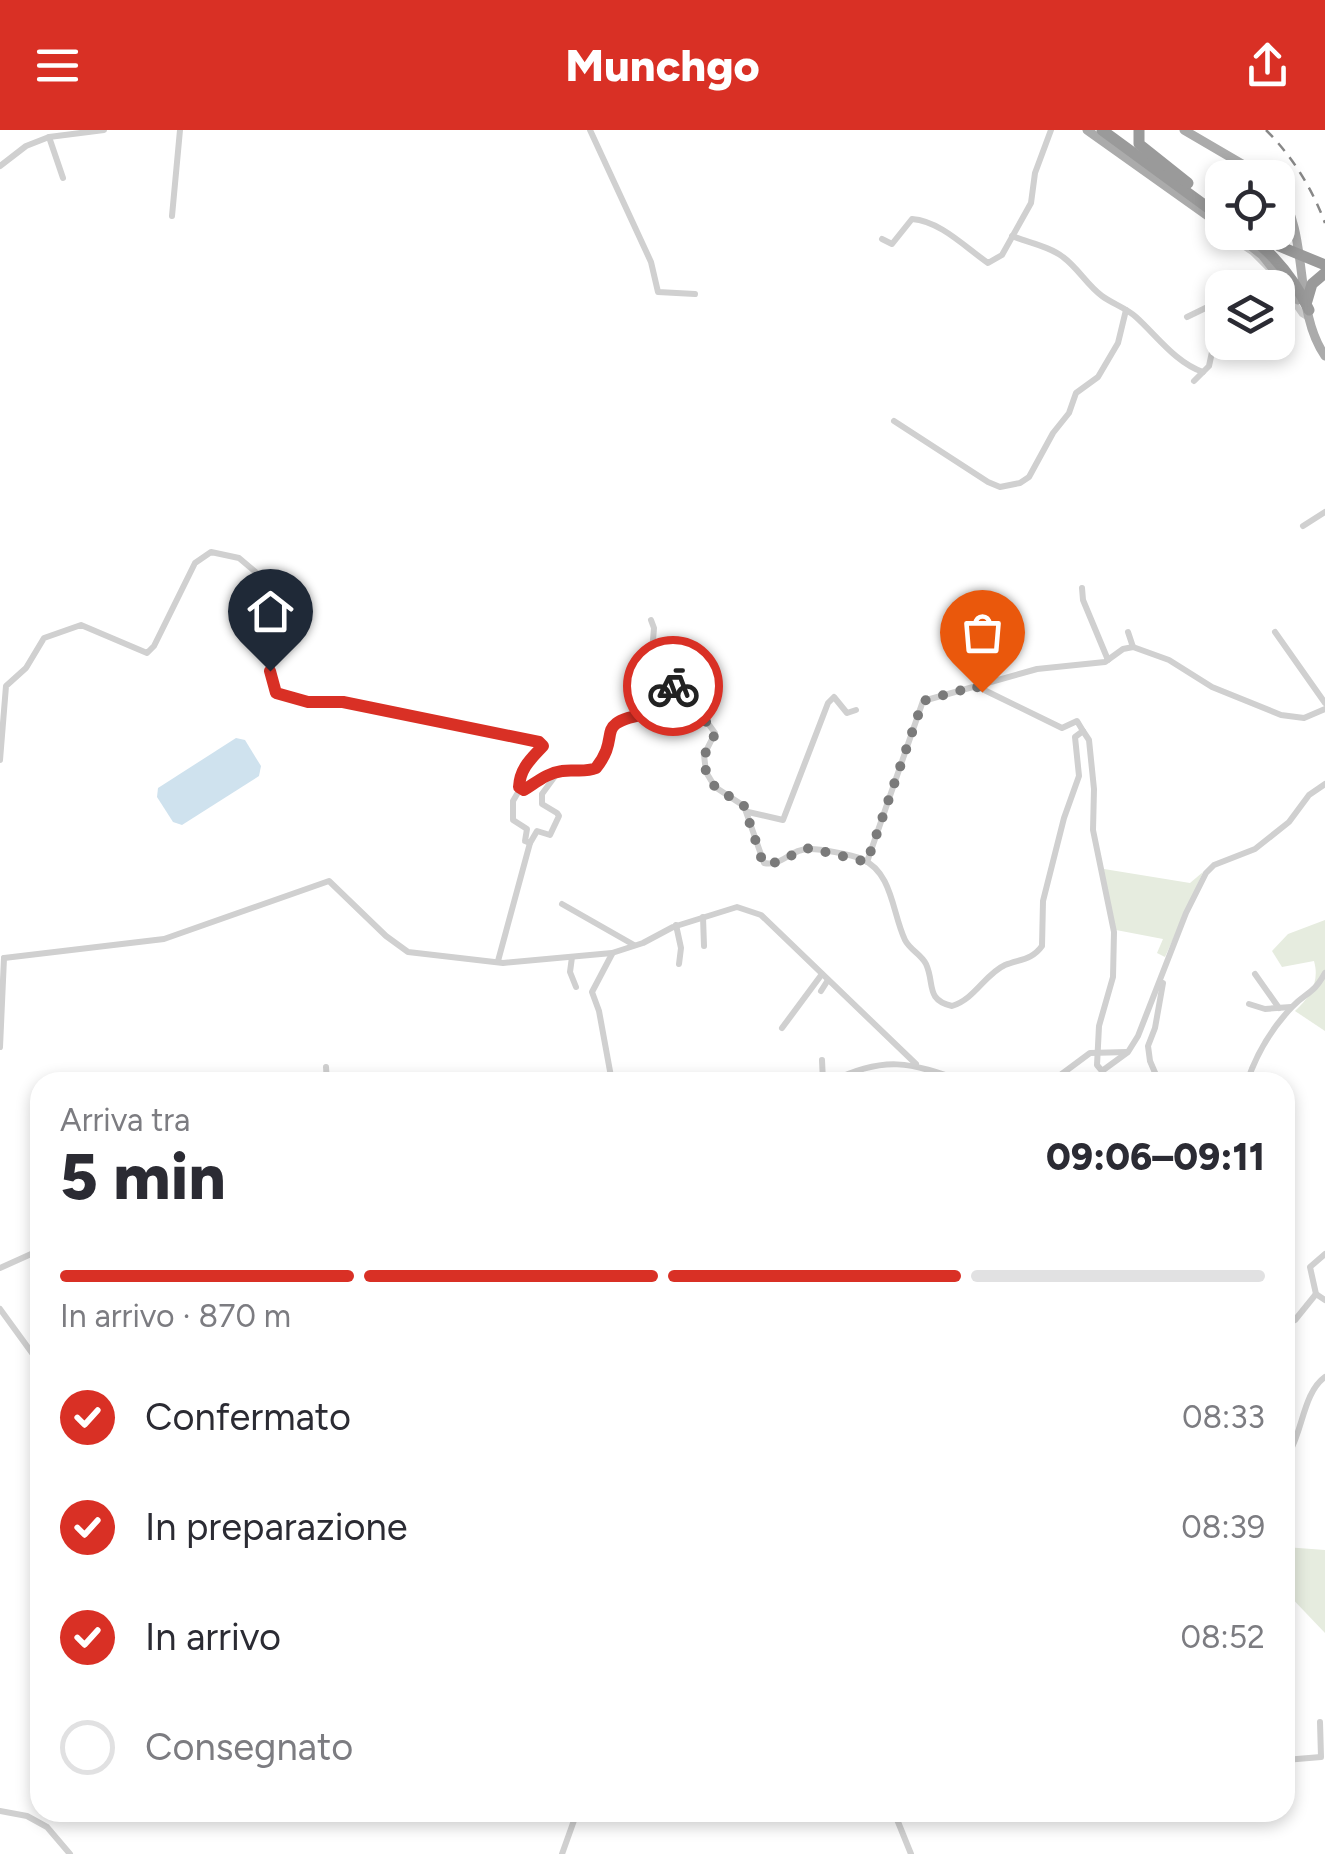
<!DOCTYPE html>
<html lang="it">
<meta charset="utf-8">
<style>
:root{--surface:#fff;--page:#f2f2f3;--text:#2b2b33;--muted:#7c7c81;--line:#e1e1e2;--accent:#d93025}
body{margin:0;font-family:Figtree,sans-serif;background:var(--page);color:var(--text);height:100vh;display:flex;flex-direction:column;font-size:38px;white-space:nowrap}
*{box-sizing:border-box;margin:0}
p{font-size:32px;color:var(--muted)}
.icon{flex:none;width:55px;height:55px;fill:none;stroke:currentColor;stroke-width:2;stroke-linecap:round;stroke-linejoin:round}
.map{position:relative;flex:1;overflow:hidden}
.details{position:absolute;left:30px;top:942px;width:1265px;height:750px;display:flex;flex-direction:column;background:var(--surface);border-radius:30px;box-shadow:0 5px 15px #0003}
.details>*{flex:none}
.buttons{position:absolute;left:1205px;top:30px;display:grid;gap:20px}
.buttons a{display:grid;place-items:center;width:90px;height:90px;border-radius:20px;background:var(--surface);box-shadow:0 5px 15px #0003;font-size:50px}
.pin{position:absolute;display:grid;place-items:center;width:85px;height:85px;color:#fff;margin:-102px -42px;border-radius:50% 50% 50% 0;rotate:-45deg;box-shadow:0 0 10px #0007}
.pin .icon{rotate:45deg}
.courier{position:absolute;display:grid;place-items:center;width:100px;height:100px;margin:-50px;border:8px solid #d93025;border-radius:50%;background:#fff;color:#222;box-shadow:0 2px 12px #0007}
.summary em{font-style:normal;font-weight:800}
.summary div{display:flex;flex-direction:column-reverse}
.summary{display:flex;align-items:center;justify-content:space-between;height:170px;padding:0 30px}
h1{font-size:65px;font-weight:800;line-height:75px}
.bar{display:grid;grid-template-columns:repeat(4,1fr);gap:15px 10px;align-content:center;height:120px;padding:0 30px}
.bar i{height:12px;border-radius:8px;background:var(--line)}
.bar .on{background:var(--accent)}
.bar p{grid-column:span 4}
ol{padding:0 30px;list-style:none}
li{display:flex;align-items:center;gap:30px;height:110px}
li p{margin-inline-start:auto}
li .icon{padding:10px;border-radius:50%;background:var(--accent);color:#fff;stroke-width:4}
li:last-child{color:var(--muted)}
li i{width:55px;height:55px;border:5px solid var(--line);border-radius:50%}
header{display:flex;justify-content:space-between;align-items:center;height:130px;padding:0 30px;background:var(--accent);color:#fff;font-size:45px;font-weight:800}
.map>svg:first-child{display:block}
</style>
<header><svg class="icon" aria-label="menu" viewBox="0 0 24 24"><path d="M4 6h16M4 12h16M4 18h16"/></svg>Munchgo<svg class="icon" aria-label="share" viewBox="0 0 24 24"><path d="M12 15V3M7 8l5-5 5 5M5 13v7h14v-7"/></svg></header>
<div class="map">
<svg width="1325" height="1724" viewBox="0 0 1325 1724">
<rect width="100%" height="100%" fill="#fff"/>
<g fill="#e6ecdf">
<path d="M 1104,739 L 1190,753 L 1203,742 L 1165,827 L 1157,823 L 1163,809 L 1116,800 L 1103,745 Z"/>
<path d="M 1325,790 L 1325,901 L 1295,881 C 1310,867 1320,852 1314,831 L 1282,837 L 1272,821 L 1288,804 Z"/>
<path d="M 1285,1417 L 1325,1420 L 1325,1503 L 1285,1461 Z"/>
</g>
<path fill="#cfe2ee" d="M 236,608 L 245,610 L 261,636 L 259,646 L 182,695 L 173,692 L 157,667 L 158,658 Z"/>
<g fill="none" stroke-linecap="round" stroke-linejoin="round">
<g stroke="#d0d0d0" stroke-width="6">
<path d="M 590,0 L 651,132 L 658,162 L 695,164"/>
<path d="M 49,7 L 63,48"/>
<path d="M 0,36 L 26,16 L 49,7 L 104,0"/>
<path d="M 172,86 L 180,0"/>
<path d="M 1012,106 C 1029,113 1049,116 1063,127 C 1078,138 1087,155 1102,166 C 1113,174 1126,178 1136,187 C 1157,206 1176,233 1203,242"/>
<path d="M 1231,108 L 1252,122 L 1269,139"/>
<path d="M 882,109 L 892,114 L 912,89 C 940,91 965,117 988,133 L 1002,125 L 1031,73 L 1035,43 L 1051,0"/>
<path d="M 1249,158 L 1274,145"/>
<path d="M 1289,165 L 1302,184 L 1310,189"/>
<path d="M 1278,183 L 1295,174"/>
<path d="M 1187,187 L 1222,170"/>
<path d="M 1194,251 L 1209,236 L 1212,222 L 1222,210"/>
<path d="M 894,291 L 988,352 L 1000,357 L 1020,353 L 1029,347 L 1053,303 L 1069,283 L 1076,263 L 1098,247 L 1118,213 L 1126,180"/>
<path d="M 1303,396 L 1325,382"/>
<path d="M 1082,458 L 1083,470 L 1108,530"/>
<path d="M 1128,502 L 1133,517"/>
<path d="M 1275,502 L 1325,573"/>
<path d="M 976,556 L 1062,598 L 1077,591 L 1083,601"/>
<path d="M 647,585 L 654,498 L 651,490"/>
<path d="M 0,630 L 6,556 L 26,538 L 44,508 L 81,495 L 147,523 L 154,516 L 195,433 L 211,422 L 239,428 L 265,450 L 270,541 L 276,563 L 308,573 L 343,572 L 539,612 L 543,616 C 531,629 523,637 519,655 L 523,660 C 533,655 542,646 554,643 C 569,638 583,645 597,636 C 621,599 596,592 651,583 L 677,548 L 670,533 L 678,528 L 693,542 L 699,581 L 715,603 L 704,625 L 706,642 L 715,657 L 744,676 L 764,733 C 781,737 791,719 808,719 C 818,718 852,725 862,729 C 893,743 892,783 905,810 C 910,820 921,824 926,834 C 935,853 925,870 952,876 C 975,869 985,844 1005,835 C 1020,829 1032,830 1042,816 L 1043,771 L 1064,688 L 1079,646 L 1075,607 L 1083,601 L 1089,610 L 1094,659 L 1093,700 L 1114,802 L 1113,847 L 1099,896 L 1097,935 L 1102,941 L 1128,922 L 1138,906 L 1186,783 L 1206,743 L 1214,735 L 1255,719 L 1289,692 L 1309,665 L 1325,654"/>
<path d="M 520,659 L 513,671 L 513,690 L 527,699 L 525,711 L 530,713 L 537,701 L 550,705 L 559,686 L 557,683 L 542,674 L 542,664 L 558,642"/>
<path d="M 748,682 L 783,690 L 828,573 L 834,567 L 847,583 L 856,580"/>
<path d="M 867,732 L 923,571 L 1037,539 L 1105,532 L 1123,519 L 1133,517 L 1169,530 L 1212,557 L 1281,585 L 1304,588 L 1325,579"/>
<path d="M 562,774 L 634,815"/>
<path d="M 703,787 L 704,816"/>
<path d="M 676,795 L 681,818 L 679,834"/>
<path d="M 612,824 L 592,862 L 599,881 L 612,952"/>
<path d="M 572,827 L 570,842 L 576,857"/>
<path d="M 4,828 L 164,809 L 329,751 L 386,806 L 408,822 L 503,833 L 612,823 L 643,813 L 673,797 L 737,777 L 761,785 L 916,934"/>
<path d="M 498,831 L 530,713"/>
<path d="M 1255,844 L 1279,878"/>
<path d="M 821,861 L 828,850"/>
<path d="M 1249,874 L 1265,879 L 1291,877"/>
<path d="M 782,898 L 822,844"/>
<path d="M 0,917 L 4,828"/>
<path d="M 822,930 L 823,952"/>
<path d="M 326,937 L 327,952"/>
<path d="M 830,952 C 885,925 909,932 965,952"/>
<path d="M 1051,952 L 1090,923 L 1127,922"/>
<path d="M 1159,952 L 1150,931 L 1148,916 L 1155,898 L 1163,853"/>
<path d="M 1247,952 C 1256,925 1272,898 1292,877 C 1306,862 1313,865 1325,843"/>
<path d="M 1325,1124 L 1310,1137 L 1316,1164 L 1325,1170"/>
<path d="M 0,1138 L 40,1120"/>
<path d="M 0,1179 L 40,1234"/>
<path d="M 1285,1196 L 1295,1190 L 1316,1164"/>
<path d="M 1285,1322 L 1290,1321 C 1303,1298 1304,1262 1325,1247"/>
<path d="M 1285,1630 L 1321,1627 L 1320,1592"/>
<path d="M 0,1681 L 27,1686 L 47,1697 L 70,1724"/>
<path d="M 894,1682 L 911,1724"/>
<path d="M 562,1724 L 577,1682"/>
</g>
<g stroke="#ababab" stroke-width="9">
<path d="M 1087,0 L 1222,96"/>
<path d="M 1184,0 L 1266,48"/>
<path d="M 1278,59 C 1310,106 1293,180 1325,226"/>
<path d="M 1233,102 L 1262,125 L 1298,170"/>
</g>
<g stroke="#9a9a9a" stroke-width="11">
<path d="M 1102,0 L 1222,88"/>
<path d="M 1139,0 L 1139,14 L 1188,53"/>
<path d="M 1244,102 C 1272,122 1295,150 1309,180"/>
<path d="M 1261,102 L 1281,112"/>
<path d="M 1307,171 L 1312,154 L 1325,143"/>
</g>
<path stroke="#888" stroke-width="2.5" stroke-dasharray="10 8" stroke-linecap="butt" d="M 1266,0 C 1292,26 1312,58 1325,93"/>
<path stroke="#9a9a9a" stroke-width="11" d="M 1279,116 L 1325,135"/>
</g>
<g fill="none" stroke-linecap="round" stroke-linejoin="round">
<path stroke="#7a7a7a" stroke-width="10" stroke-dasharray="0 18" d="M 673,556 L 677,545 L 670,533 L 678,528 L 693,542 L 699,582 L 715,604 L 704,626 L 706,642 L 715,657 L 744,676 L 762,730 L 769,735 L 809,718 L 867,732 L 923,571 L 976,556 L 982,562"/>
<path stroke="#d93025" stroke-width="12" d="M 270,541 L 276,563 L 308,572 L 343,572 L 539,612 L 543,616 C 531,629 520,638 519,657 L 524,660 C 537,652 547,643 562,641 C 574,639 584,643 596,638 C 624,603 589,594 650,583 L 673,556"/>
</g>
</svg>
<div class="buttons">
<a><svg class="icon" aria-label="locate" viewBox="0 0 24 24"><circle cx="12" cy="12" r="6"/><path d="M12 2v4M12 18v4M2 12h4M18 12h4"/></svg></a>
<a><svg class="icon" aria-label="layers" viewBox="0 0 24 24"><path d="M12 4l9 5-9 5-9-5zM3 14l9 5 9-5"/></svg></a>
</div>
<div class="pin" style="left:982px;top:562px;background:#ea580c"><svg class="icon" aria-label="bag" viewBox="0 0 24 24"><path d="M5 8h14l-1 12H6zM9 8a3 3 0 0 1 6 0"/></svg></div>
<div class="pin" style="left:270px;top:541px;background:#1f2937"><svg class="icon" aria-label="home" viewBox="0 0 24 24"><path d="M3 11l9-7 9 7M6 9v11h12V9"/></svg></div>
<div class="courier" style="left:673px;top:556px"><svg class="icon" aria-label="bike" viewBox="0 0 24 24"><circle cx="6" cy="16" r="4"/><circle cx="18" cy="16" r="4"/><path d="M6 16l4-8h5l3 8M10 8l3 8H6M13 5h3"/></svg></div>
<section class="details">
<div class="summary"><div><h1>5 min</h1><p>Arriva tra</p></div><em>09:06–09:11</em></div>
<div class="bar"><i class="on"></i><i class="on"></i><i class="on"></i><i></i><p>In arrivo · 870 m</p></div>
<ol>
<li><svg class="icon" aria-label="check" viewBox="0 0 24 24"><path d="M5 12l5 5 9-10"/></svg>Confermato<p>08:33</p></li>
<li><svg class="icon" aria-label="check" viewBox="0 0 24 24"><path d="M5 12l5 5 9-10"/></svg>In preparazione<p>08:39</p></li>
<li><svg class="icon" aria-label="check" viewBox="0 0 24 24"><path d="M5 12l5 5 9-10"/></svg>In arrivo<p>08:52</p></li>
<li><i></i>Consegnato</li>
</ol>
</section>
</div>
